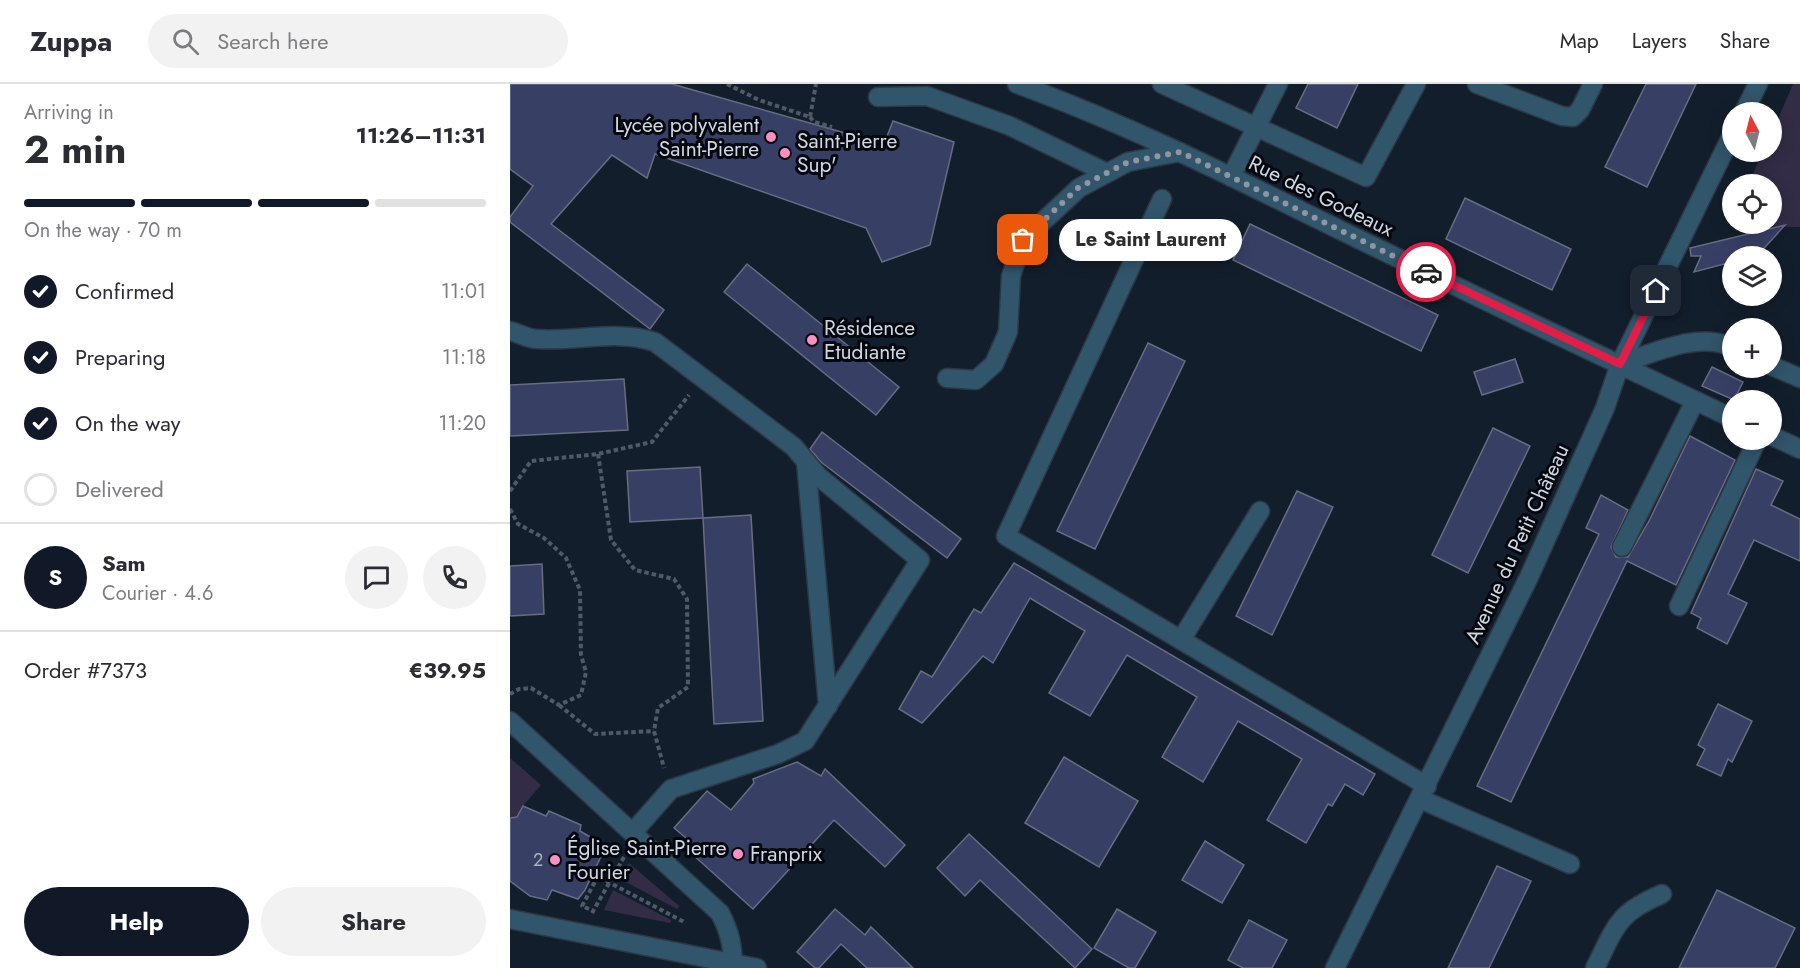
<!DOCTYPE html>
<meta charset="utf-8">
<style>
:root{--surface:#fff;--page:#f2f2f3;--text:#2b2b33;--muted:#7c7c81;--line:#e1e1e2;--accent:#111827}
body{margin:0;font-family:Jost,sans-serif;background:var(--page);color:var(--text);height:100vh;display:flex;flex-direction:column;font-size:22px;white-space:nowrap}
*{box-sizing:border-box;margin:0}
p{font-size:20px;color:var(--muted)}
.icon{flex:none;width:33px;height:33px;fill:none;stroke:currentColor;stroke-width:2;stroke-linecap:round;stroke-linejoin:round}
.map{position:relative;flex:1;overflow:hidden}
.details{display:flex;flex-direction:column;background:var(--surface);width:510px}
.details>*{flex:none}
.needle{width:39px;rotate:353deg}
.tools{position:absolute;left:1212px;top:18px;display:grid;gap:12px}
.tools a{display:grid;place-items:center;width:60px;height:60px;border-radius:50%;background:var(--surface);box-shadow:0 3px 15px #0003;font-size:30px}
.pin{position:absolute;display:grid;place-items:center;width:51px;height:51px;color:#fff;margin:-26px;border-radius:12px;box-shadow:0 3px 9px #0006}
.courier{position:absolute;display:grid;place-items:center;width:60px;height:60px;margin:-30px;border:4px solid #e11d48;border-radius:50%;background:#fff;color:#222;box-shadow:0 2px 8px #0007}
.bubble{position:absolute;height:42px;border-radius:21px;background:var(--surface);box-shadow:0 3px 15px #0003;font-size:20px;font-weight:700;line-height:42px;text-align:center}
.head em{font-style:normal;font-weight:700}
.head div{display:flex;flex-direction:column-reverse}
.head{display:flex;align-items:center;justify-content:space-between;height:102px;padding:0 24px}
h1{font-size:39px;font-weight:700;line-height:45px}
.bar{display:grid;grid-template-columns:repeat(4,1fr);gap:9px 6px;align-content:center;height:72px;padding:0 24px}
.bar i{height:8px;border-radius:4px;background:var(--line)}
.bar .current{background:var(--accent)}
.bar p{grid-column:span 4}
.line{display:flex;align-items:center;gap:15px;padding:0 24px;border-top:2px solid var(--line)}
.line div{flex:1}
.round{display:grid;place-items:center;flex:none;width:63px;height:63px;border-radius:32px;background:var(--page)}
ol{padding:0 24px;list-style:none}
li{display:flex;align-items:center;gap:18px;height:66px}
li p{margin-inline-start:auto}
li .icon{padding:6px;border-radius:50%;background:var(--accent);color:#fff;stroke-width:4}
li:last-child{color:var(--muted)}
li i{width:33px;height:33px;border:3px solid var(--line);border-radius:50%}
.button{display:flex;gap:12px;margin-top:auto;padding:12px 24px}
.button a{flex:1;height:69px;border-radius:36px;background:var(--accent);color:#fff;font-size:24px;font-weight:700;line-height:69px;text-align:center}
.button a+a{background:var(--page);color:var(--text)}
header{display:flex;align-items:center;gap:36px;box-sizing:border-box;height:84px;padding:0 30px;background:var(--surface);border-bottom:2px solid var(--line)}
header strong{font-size:28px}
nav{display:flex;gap:33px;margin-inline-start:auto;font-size:21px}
.search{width:420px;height:54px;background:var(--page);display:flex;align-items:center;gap:15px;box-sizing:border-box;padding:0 21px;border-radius:33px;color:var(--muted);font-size:22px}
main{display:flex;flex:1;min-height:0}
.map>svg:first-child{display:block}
</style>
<header>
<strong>Zuppa</strong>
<div class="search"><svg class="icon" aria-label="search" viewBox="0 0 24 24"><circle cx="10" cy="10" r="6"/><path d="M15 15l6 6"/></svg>Search here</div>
<nav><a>Map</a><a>Layers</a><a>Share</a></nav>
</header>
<main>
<section class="details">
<div class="head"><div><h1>2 min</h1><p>Arriving in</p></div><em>11:26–11:31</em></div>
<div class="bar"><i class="current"></i><i class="current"></i><i class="current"></i><i></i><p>On the way · 70 m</p></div>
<ol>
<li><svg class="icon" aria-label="check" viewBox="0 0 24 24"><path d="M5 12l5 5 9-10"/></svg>Confirmed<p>11:01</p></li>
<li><svg class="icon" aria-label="check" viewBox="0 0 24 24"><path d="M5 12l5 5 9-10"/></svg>Preparing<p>11:18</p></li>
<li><svg class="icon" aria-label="check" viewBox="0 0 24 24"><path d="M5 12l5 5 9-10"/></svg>On the way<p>11:20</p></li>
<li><i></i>Delivered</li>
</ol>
<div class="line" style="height:108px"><b class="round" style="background:var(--accent);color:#fff">S</b><div><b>Sam</b><p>Courier · 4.6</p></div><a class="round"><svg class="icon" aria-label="chat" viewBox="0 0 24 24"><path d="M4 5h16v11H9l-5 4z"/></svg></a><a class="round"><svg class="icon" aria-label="phone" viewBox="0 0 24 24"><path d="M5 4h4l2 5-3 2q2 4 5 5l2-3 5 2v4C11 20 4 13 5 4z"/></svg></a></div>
<div class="line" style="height:78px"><div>Order #7373</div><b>€39.95</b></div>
<div class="button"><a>Help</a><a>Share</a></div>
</section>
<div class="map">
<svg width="1290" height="884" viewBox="0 0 1290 884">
<rect width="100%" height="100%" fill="#131e2c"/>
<g fill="#322c46">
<path d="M 1283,0 L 1290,0 L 1290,143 L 1220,142 L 1222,136 L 1222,140 L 1262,140 L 1262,100 L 1238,100 L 1253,68 L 1262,68 L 1262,49 Z"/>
<path d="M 0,674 L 31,701 L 13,722 L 7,733 L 0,734 Z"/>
<path d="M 119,779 L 169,822 L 167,825 L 108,794 Z"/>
<path d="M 103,806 L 161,836 L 160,839 L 94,826 Z"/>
</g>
<g fill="#383f64" stroke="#686c81" stroke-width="1.5">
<path d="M 0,0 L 162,0 L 374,60 L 383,37 L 444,58 L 420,161 L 372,178 L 356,144 L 145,70 L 137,94 L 102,71 L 41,140 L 154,226 L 140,245 L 0,138 L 0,133 L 23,102 L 0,85 Z"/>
<path d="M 798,0 L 848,0 L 827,44 L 786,24 Z"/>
<path d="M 1136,0 L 1186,0 L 1137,103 L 1095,83 Z"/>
<path d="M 955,114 L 1061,165 L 1042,206 L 936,155 Z"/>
<path d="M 740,140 L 928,231 L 911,267 L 723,176 Z"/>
<path d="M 1275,141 L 1247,172 L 1222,172 L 1222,178 L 1184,188 L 1191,172 L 1181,172 L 1180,164 Z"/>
<path d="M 237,180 L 389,303 L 366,331 L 214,208 Z"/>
<path d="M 638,259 L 675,277 L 585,465 L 547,447 Z"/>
<path d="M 1005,275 L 1013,298 L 972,311 L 964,288 Z"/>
<path d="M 1202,283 L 1233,298 L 1224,316 L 1192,302 Z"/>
<path d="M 114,295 L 118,346 L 0,352 L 0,301 Z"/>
<path d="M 983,344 L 1020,362 L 958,489 L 922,471 Z"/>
<path d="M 312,348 L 451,455 L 437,474 L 311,378 L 300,365 Z"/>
<path d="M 1180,352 L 1225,376 L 1166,501 L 1117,477 L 1001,718 L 967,702 L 1089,450 L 1076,444 L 1091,411 L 1118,426 L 1101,463 L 1106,473 L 1118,473 L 1139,437 Z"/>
<path d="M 190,383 L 193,434 L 120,438 L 117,387 Z"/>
<path d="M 1246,385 L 1273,397 L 1261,421 L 1290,435 L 1290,477 L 1244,456 L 1218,510 L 1237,519 L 1217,560 L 1187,544 L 1191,534 L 1181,529 Z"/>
<path d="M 787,407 L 823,423 L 762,551 L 726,532 Z"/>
<path d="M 241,431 L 253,637 L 204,640 L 193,434 Z"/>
<path d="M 504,479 L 865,690 L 853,711 L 835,700 L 822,722 L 818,720 L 796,759 L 757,736 L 792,675 L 728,637 L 693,698 L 652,673 L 687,613 L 617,571 L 580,632 L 539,609 L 575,547 L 520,514 L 483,579 L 473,572 L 412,639 L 389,625 L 411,587 L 422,593 L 464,525 L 471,529 Z"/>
<path d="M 32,480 L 34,530 L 0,532 L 0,482 Z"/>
<path d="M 1208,620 L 1242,637 L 1222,678 L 1218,675 L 1211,692 L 1187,681 L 1195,665 L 1188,661 Z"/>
<path d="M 554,673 L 628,717 L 589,783 L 515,739 Z"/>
<path d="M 287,678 L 311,692 L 315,685 L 395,761 L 375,783 L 324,736 L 243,825 L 181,769 L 187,763 L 164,744 L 197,707 L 221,726 L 244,699 L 243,695 Z"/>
<path d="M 13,722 L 36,732 L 39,727 L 71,741 L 70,747 L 96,762 L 75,806 L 68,815 L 42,806 L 37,816 L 20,812 L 0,797 L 0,734 L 7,733 Z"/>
<path d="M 459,750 L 582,865 L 565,884 L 470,796 L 455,812 L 427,784 Z"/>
<path d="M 695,757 L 734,781 L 712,819 L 672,796 Z"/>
<path d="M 987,782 L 1021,797 L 979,884 L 938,884 Z"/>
<path d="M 1207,806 L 1285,844 L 1265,884 L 1169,884 Z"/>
<path d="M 325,825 L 355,851 L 361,843 L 403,884 L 357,884 L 331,860 L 309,884 L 305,884 L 287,868 Z"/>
<path d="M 607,825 L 646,848 L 625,884 L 619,884 L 584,864 Z"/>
<path d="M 739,836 L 777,856 L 762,884 L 733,884 L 718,876 Z"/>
</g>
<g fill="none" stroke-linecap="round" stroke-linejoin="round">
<defs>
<g id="minor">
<path d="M 507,0 C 620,41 726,95 834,148 C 963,211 1092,273 1222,334"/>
<path d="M 652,0 L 856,93 L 906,0"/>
<path d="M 967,0 L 1052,32 L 1063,33 L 1070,26 L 1083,0"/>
<path d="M 368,13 L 417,12 L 500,42 L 597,89"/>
<path d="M 1234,28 L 1248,0"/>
<path d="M 721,93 L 768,0"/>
<path d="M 652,115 L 496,452 L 917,702"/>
<path d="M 0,247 C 9,249 18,255 27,255 C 67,258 106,245 145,258 L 284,363 L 308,392 L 410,476 L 295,657 L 268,670 L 161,705 L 123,748"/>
<path d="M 1110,280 C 1143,269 1189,247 1222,263"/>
<path d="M 1262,282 L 1290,294"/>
<path d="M 437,294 L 466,296 L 484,280 L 498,248 L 501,192 L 513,156 L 569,104 L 618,78 L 670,68"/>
<path d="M 1262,352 L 1290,365"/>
<path d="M 296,378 L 318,622"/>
<path d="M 1112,463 L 1185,317"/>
<path d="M 1169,522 L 1247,356"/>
<path d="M 671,556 L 750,427"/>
<path d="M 0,637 L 210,829 C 220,848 223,863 223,884"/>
<path d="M 910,715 L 1060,780"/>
<path d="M 0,835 L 247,884"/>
<path d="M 825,884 L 1019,493 L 1095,324 L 1110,280 L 1222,51"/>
<path d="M 1085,884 C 1106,842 1107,829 1152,810"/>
</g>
</defs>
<use href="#minor" stroke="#2d3845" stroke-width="21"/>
<g stroke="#505a67" stroke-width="4" stroke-dasharray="4.5 3" stroke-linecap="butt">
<path d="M 217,0 L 249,16 L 300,33 L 306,0"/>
<path d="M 300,33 L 304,38 L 322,43"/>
<path d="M 88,370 L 101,456 L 125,486 L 164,495 L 177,515 L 178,603 L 148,624 L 144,647 L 154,684"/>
<path d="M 0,407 L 21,377 L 88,370 L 142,358 L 179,311"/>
<path d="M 0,425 L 8,440 L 34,454 L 56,474 L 70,506 L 71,571 L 76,588 L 71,611 L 49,621 L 21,604 L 9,605 L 0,610"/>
<path d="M 49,621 L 85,650 L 144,647"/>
<path d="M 83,790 L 176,839"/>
<path d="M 79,825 L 72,822 L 88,792"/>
<path d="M 82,829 L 114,773"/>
</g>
<use href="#minor" stroke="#31556b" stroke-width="18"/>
</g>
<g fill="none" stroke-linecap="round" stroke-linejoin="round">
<path stroke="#8e96a2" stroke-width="6" stroke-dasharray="0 10.8" d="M 513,156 L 568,104 L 618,78 L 670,68 L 916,188"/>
<path stroke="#e11d48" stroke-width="8" d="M 916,188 L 1110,280 L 1146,207"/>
</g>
<g fill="#fc8fc1" stroke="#04080e" stroke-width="2">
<circle cx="261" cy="53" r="6"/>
<circle cx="275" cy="69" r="6"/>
<circle cx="302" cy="256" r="6"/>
<circle cx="228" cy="770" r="6"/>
<circle cx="45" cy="776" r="6"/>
</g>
<g text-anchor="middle" stroke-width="6" stroke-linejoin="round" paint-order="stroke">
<g font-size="18" fill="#aab1c2">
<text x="28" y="782">2</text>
</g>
<g font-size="21" fill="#d0d7e2" stroke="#04080e" text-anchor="start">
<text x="249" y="48" text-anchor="end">Lycée polyvalent<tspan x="249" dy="24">Saint-Pierre</tspan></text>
<text x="287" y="64">Saint-Pierre<tspan x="287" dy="24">Sup'</tspan></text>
<text x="314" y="251">Résidence<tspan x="314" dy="24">Etudiante</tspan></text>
<text x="57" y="771">Église Saint-Pierre<tspan x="57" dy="24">Fourier</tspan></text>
<text x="240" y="777">Franprix</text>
</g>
<g font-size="21" fill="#d0d7e2" stroke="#04080e">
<text transform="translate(811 112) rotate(26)" y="7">Rue des Godeaux</text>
<text transform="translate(1007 460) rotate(-65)" y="7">Avenue du Petit Château</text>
</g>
</g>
</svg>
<div class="tools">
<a><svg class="needle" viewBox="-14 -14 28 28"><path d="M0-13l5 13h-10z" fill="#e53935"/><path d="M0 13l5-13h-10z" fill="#7c7c81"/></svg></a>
<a><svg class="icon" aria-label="locate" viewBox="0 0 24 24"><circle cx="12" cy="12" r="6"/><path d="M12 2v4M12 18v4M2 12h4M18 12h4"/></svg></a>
<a><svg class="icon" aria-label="layers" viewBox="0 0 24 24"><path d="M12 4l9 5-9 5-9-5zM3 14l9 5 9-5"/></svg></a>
<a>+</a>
<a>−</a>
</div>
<div class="pin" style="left:513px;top:156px;background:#ea580c"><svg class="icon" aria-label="bag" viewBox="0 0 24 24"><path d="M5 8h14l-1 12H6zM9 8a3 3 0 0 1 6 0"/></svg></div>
<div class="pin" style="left:1146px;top:207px;background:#1f2937"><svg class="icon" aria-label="home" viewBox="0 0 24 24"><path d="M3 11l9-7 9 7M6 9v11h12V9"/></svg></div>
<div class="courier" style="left:916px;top:188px"><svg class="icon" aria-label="car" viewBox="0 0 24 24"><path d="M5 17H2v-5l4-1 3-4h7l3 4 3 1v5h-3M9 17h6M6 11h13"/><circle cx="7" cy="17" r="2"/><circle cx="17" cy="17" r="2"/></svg></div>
<div class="bubble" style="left:549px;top:135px;width:183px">Le Saint Laurent</div>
</div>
</main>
